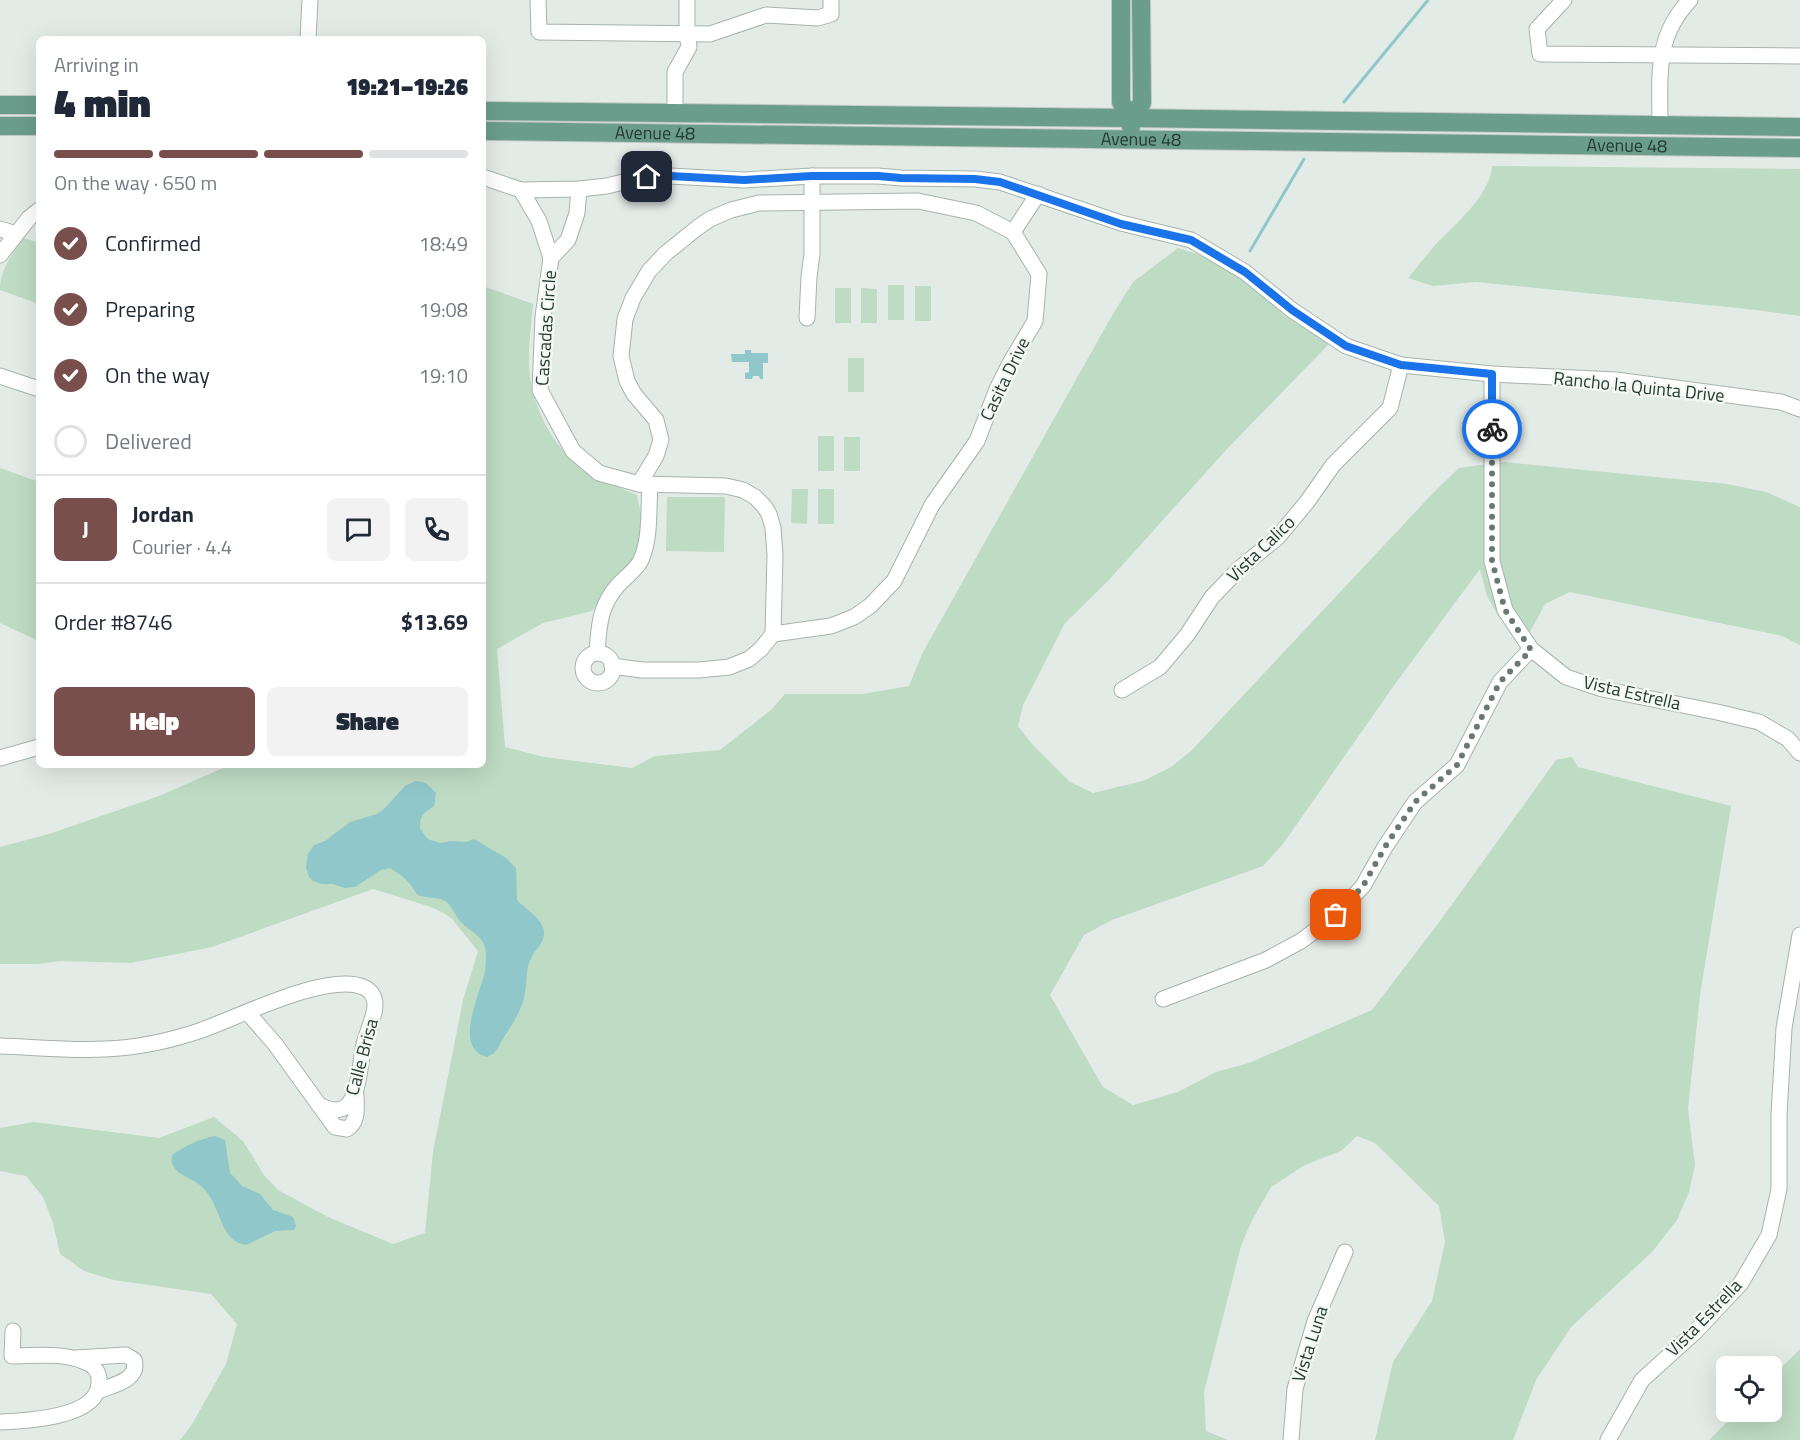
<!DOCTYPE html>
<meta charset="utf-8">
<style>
:root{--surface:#fff;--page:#f2f2f3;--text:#1f2937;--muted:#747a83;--line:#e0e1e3;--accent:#784f4d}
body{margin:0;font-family:"Titillium Web",sans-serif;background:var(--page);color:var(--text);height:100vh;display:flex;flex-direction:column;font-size:22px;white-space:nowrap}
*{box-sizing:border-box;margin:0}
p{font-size:20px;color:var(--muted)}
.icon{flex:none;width:33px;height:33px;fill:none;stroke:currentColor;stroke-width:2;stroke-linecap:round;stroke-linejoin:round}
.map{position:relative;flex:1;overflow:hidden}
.sheet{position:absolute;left:36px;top:36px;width:450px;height:732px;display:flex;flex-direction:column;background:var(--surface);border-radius:9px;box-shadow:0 6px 24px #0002}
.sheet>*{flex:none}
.controls{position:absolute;left:1716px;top:1356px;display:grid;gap:12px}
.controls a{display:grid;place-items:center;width:66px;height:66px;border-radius:9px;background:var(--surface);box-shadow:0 6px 24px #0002;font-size:30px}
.pin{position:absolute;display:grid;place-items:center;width:51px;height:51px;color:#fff;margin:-26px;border-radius:12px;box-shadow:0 3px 9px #0006}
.courier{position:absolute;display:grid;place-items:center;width:60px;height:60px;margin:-30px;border:4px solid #1a73e8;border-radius:50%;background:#fff;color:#222;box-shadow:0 2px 8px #0007}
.headline em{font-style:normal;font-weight:800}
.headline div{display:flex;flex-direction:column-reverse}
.headline{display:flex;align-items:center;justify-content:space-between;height:102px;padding:0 18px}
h1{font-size:39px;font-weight:800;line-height:45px}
.bar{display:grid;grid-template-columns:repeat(4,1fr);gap:9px 6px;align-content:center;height:72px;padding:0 18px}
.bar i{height:8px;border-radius:4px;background:var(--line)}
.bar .selected{background:var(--accent)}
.bar p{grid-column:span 4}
.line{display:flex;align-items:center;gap:15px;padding:0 18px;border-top:2px solid var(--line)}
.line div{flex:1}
.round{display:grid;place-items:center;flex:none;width:63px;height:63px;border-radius:9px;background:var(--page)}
ol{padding:0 18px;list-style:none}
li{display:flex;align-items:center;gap:18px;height:66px}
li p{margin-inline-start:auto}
li .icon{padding:6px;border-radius:50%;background:var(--accent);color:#fff;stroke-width:4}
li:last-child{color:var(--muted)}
li i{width:33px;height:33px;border:3px solid var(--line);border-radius:50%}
.action{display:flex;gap:12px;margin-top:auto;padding:12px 18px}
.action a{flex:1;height:69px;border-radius:9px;background:var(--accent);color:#fff;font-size:24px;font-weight:800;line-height:69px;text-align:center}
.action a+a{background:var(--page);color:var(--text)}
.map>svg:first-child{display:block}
</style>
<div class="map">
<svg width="1800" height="1440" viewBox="0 0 1800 1440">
<rect width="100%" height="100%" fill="#e3ebe7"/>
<g fill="#bedbc3">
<path d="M 1492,166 L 1800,169 L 1800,316 L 1748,309 L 1476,282 L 1433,286 L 1408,278 C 1417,267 1426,256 1435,245 C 1455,224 1490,196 1492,166 Z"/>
<path d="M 24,238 L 39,243 L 39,304 L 0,290 C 0,269 12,254 24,238 Z"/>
<path d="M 1178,248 L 1197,254 L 1223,267 L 1249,285 L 1284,315 L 1329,344 L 1226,450 L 1108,581 L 1065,623 L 1023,705 L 1018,726 L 1031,743 L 1070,782 L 1093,793 L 1143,781 L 1171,767 L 1191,751 L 1434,492 L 1459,468 L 1504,462 L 1727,484 L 1766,492 L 1800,507 L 1800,645 L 1782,636 L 1570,592 L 1545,604 L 1530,632 L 1500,619 L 1487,596 L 1480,569 L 1395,684 L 1283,844 L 1263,866 L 1112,920 L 1084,935 L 1050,995 L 1103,1087 L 1133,1105 L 1178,1092 L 1216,1072 L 1249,1063 L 1372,1010 L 1440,921 L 1556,760 L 1572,757 L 1578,767 L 1731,806 L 1700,995 L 1688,1109 L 1695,1165 L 1689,1192 L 1677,1220 L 1652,1252 L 1571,1327 L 1536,1380 L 1513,1440 L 1375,1440 L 1393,1362 L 1432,1301 L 1445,1242 L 1439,1206 L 1375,1143 L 1357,1136 L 1341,1151 L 1305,1165 L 1271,1187 L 1251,1222 L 1241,1246 L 1204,1392 L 1206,1431 L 1228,1440 L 180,1440 L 191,1426 L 226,1364 L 237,1324 L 211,1294 L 114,1280 L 84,1271 L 60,1254 L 53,1223 L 43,1197 L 26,1176 L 0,1171 L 0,1128 L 34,1122 L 159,1138 L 214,1117 L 243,1141 L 264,1175 L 278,1190 L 328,1217 L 393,1244 L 425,1233 L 433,1152 L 463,1000 L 478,951 L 452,919 L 444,913 L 428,906 L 373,889 L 212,947 L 131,963 L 61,961 L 37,964 L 0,964 L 0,847 L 49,834 L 159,796 L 230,765 L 483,765 L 483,286 L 533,304 C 531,326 527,356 530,378 C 536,415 556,451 587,472 C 600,481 622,488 637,495 L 642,519 L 638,553 L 592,611 L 543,623 L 497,649 L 505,747 L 544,757 L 632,768 L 655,756 L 720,750 L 771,710 L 785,694 L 863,694 L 909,686 L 922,654 L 1114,312 L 1133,282 Z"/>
<rect x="888" y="285" width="16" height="35"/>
<rect x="915" y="286" width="16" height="35"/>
<rect x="835" y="288" width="16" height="35"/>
<path d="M 861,288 L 877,289 L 877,323 L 861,323 Z"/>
<rect x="848" y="358" width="16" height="34"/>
<rect x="818" y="436" width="16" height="35"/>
<rect x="844" y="437" width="16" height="34"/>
<path d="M 0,468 L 39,482 L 39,641 L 0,623 Z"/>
<path d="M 792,489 L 808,489 L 807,524 L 791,523 Z"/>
<rect x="818" y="489" width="16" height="35"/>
<path d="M 667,497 L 725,497 L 724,552 L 666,551 Z"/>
<path d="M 1800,1349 L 1800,1440 L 1709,1440 L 1737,1412 L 1772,1412 L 1772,1377 Z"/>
</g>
<g fill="#90c7cb">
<path d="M 745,350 L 751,350 L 751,353 L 768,353 L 768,363 L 763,363 L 763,379 L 760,379 L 759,376 L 753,376 L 752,379 L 745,379 L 745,373 L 749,372 L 749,362 L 732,362 L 731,354 L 745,354 Z"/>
<path d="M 416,781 L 426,783 L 436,793 L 434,806 L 423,814 L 420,821 L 420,828 L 426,837 L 430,840 L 441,843 L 450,841 L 466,842 L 474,839 L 506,858 L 516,868 L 517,900 C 526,910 541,917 544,931 C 546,942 534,950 530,960 C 526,969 527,982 525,992 C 523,1009 513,1023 504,1037 C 498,1046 498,1053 487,1057 C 452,1049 481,992 485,971 C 486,965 486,958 486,952 C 484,935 470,932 460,921 C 454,915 452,903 443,900 C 436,897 427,898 420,896 C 414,893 413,886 408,882 C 403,876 396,872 390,868 L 381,870 L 355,887 L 344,888 L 333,884 L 322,884 L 313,881 L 309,877 L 306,867 L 308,854 L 314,845 L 325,841 L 350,822 L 377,814 L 384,809 L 405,786 Z"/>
<path d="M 215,1136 L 225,1140 L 230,1173 L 236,1179 L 242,1186 L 260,1194 L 273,1210 L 293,1217 L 296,1226 L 294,1230 L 275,1231 L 246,1245 C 215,1240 224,1198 194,1181 C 183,1175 169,1170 172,1155 C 185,1146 199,1139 215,1136 Z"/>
</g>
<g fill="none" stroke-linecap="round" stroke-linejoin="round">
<g stroke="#90c7cb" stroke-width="3">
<path d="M 1344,102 L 1428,0"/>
<path d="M 1250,251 L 1304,159"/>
</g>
<defs>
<g id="minor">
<path d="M 538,0 L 539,32 L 710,34 L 766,15 L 818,18 L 831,14 L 831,0"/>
<path d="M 1564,0 L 1537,29 L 1540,54 L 1800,56"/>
<path d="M 308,39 L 310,0"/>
<path d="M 675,113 L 675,72 L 689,47 L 687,33 L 687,0"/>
<path d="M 1660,126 C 1660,78 1654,37 1690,0"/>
<path d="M 483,177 L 521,190 L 579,189 L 607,186 L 647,176 L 670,176 L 744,180 L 812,176 L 878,176 L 901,178 L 975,179 L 1000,182 L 1121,223 L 1191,240 L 1245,272 L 1292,310 L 1346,346 L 1401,365 L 1492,374 L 1616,380 L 1781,402 L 1800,409"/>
<path d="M 521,190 L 539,221 L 551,258 L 543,317 L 540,390 L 573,451 L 599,473 L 639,484 L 726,486 L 743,490 L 755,497 L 764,506 L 769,514 L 773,528 L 775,555 L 773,634 L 761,649 L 749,659 L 729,667 L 699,670 L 642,670 L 612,666"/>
<path d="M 0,229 L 16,234"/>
<path d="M 1013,232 L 1038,194"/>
<path d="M 0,255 L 29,218 L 39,210"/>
<path d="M 551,258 L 568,240 L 577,213 L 579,189"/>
<path d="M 807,318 L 809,277 L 812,254 L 812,176"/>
<path d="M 1492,374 L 1492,561 L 1505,610 L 1531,649 L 1566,677 L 1602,689 L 1717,712 L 1759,722 L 1788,739 L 1800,753"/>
<path d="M 0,376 L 39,389"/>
<path d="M 639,484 L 656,456 L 661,440 L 656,420 L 634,394 L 627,381 L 621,356 L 625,319 L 633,298 L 649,271 L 666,253 L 697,228 L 710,219 L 731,210 L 759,203 L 918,201 L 976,213 L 1013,232 L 1039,274 L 1035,321 L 1010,363 L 997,389 L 977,441 L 932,505 L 894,581 L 870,606 L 854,617 L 831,626 L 773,634"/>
<path d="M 597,653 C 599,626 599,606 619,584 C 627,576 636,570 641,560 C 651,537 648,510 650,486"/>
<circle cx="598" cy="668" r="15"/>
<path d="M 1122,690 L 1160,667 L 1187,635 L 1212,597 L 1240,568 L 1278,537 L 1307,502 L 1333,465 L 1390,408 L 1401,365"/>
<path d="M 0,758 L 39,747"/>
<path d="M 1163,999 L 1266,960 L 1301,941 L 1336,915 L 1363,886 L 1385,847 L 1415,802 L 1457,765 L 1500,682 L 1531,649"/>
<path d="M 0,1046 C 35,1047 70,1051 105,1049 C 136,1048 169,1041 199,1031 C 237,1018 326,972 363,987 C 371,990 375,997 375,1005 C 375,1017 367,1032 364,1044 C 358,1069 361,1127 319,1105 L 275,1044 L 248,1013"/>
<path d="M 319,1105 L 335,1127 L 347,1129 C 359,1121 356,1108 356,1095"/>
<path d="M 76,1358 L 126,1355 L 134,1360 C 140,1380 113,1385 98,1391"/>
<path d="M 0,1422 C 25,1421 98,1418 99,1383 C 100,1373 94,1365 85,1362 C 63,1352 36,1356 12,1356 L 13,1331"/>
<path d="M 1291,1440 L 1295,1389 L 1315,1321 L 1345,1252"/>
<path d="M 1608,1440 L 1642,1380 L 1695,1332 L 1741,1283 L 1769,1235 L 1779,1189 L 1779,1115 L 1784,1028 L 1800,935"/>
</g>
<g id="major">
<path d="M 1121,0 L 1121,102 L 1130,118 L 1131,127"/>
<path d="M 0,105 L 39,105"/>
<path d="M 483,111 L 1130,118 L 1800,127"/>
<path d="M 1130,118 L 1142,103 L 1141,0"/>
<path d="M 0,126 L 39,126"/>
<path id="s1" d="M 483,131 L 1800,148"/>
</g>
</defs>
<use href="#minor" stroke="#a6b3ad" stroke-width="17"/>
<use href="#major" stroke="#c2c8c6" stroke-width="20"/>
<use href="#minor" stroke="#fff" stroke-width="15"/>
<use href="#major" stroke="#6b9d8c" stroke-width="18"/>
</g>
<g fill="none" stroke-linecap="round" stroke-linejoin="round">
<path stroke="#677972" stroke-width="6" stroke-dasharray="0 10.8" d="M 1336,915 L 1363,886 L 1385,847 L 1415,802 L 1457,765 L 1500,682 L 1531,650 L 1505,610 L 1492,561 L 1492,429"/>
<path stroke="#1a73e8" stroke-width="8" d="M 647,177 L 670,176 L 744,180 L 812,176 L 878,176 L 901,178 L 975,179 L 1000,182 L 1121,224 L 1191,240 L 1245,272 L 1292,310 L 1346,346 L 1401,365 L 1492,374 L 1492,429"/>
</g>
<g text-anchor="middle" stroke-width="5" stroke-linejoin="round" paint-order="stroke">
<g font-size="18" fill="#243b33" stroke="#f3f8f5">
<text dy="6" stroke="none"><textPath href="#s1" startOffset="172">Avenue 48</textPath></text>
<text dy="6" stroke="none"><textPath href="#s1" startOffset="658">Avenue 48</textPath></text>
<text dy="6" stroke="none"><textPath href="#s1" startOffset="1144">Avenue 48</textPath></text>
<text transform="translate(546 328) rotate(-86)" y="6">Cascadas Circle</text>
<text transform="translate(1005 379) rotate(-64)" y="6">Casita Drive</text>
<text transform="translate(1639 387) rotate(6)" y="6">Rancho la Quinta Drive</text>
<text transform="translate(1261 549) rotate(-44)" y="6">Vista Calico</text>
<text transform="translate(1632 693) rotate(13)" y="6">Vista Estrella</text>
<text transform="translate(362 1057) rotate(-75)" y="6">Calle Brisa</text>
<text transform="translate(1704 1318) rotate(-46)" y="6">Vista Estrella</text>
<text transform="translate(1310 1344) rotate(-72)" y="6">Vista Luna</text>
</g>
</g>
</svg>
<div class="controls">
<a><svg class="icon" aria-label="locate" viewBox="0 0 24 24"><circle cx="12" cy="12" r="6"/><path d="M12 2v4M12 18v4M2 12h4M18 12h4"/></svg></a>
</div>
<div class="pin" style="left:1336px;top:915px;background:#ea580c"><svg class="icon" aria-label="bag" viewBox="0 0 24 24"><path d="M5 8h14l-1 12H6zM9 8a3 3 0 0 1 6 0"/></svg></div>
<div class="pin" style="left:647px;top:177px;background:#1f2937"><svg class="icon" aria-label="home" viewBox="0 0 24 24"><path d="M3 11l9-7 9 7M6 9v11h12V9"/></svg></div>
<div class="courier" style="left:1492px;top:429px"><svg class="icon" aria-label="bike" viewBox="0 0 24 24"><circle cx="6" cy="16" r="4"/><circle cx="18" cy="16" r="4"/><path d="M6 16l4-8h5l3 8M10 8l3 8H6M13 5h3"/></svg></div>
<section class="sheet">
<div class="headline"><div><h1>4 min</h1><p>Arriving in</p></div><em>19:21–19:26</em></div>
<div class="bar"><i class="selected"></i><i class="selected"></i><i class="selected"></i><i></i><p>On the way · 650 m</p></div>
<ol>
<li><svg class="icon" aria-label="check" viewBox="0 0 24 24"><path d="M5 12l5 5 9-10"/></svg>Confirmed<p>18:49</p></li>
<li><svg class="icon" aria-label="check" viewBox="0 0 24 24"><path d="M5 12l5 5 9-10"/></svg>Preparing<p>19:08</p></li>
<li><svg class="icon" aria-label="check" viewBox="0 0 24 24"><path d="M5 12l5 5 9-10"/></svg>On the way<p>19:10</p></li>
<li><i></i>Delivered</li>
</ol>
<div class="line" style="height:108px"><b class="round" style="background:var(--accent);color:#fff">J</b><div><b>Jordan</b><p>Courier · 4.4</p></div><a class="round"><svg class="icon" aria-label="chat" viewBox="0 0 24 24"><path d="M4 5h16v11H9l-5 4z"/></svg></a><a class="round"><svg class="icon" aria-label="phone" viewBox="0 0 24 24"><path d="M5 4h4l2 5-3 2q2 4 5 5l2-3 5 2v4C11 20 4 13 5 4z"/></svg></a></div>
<div class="line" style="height:78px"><div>Order #8746</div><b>$13.69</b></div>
<div class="action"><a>Help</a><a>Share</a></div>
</section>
</div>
